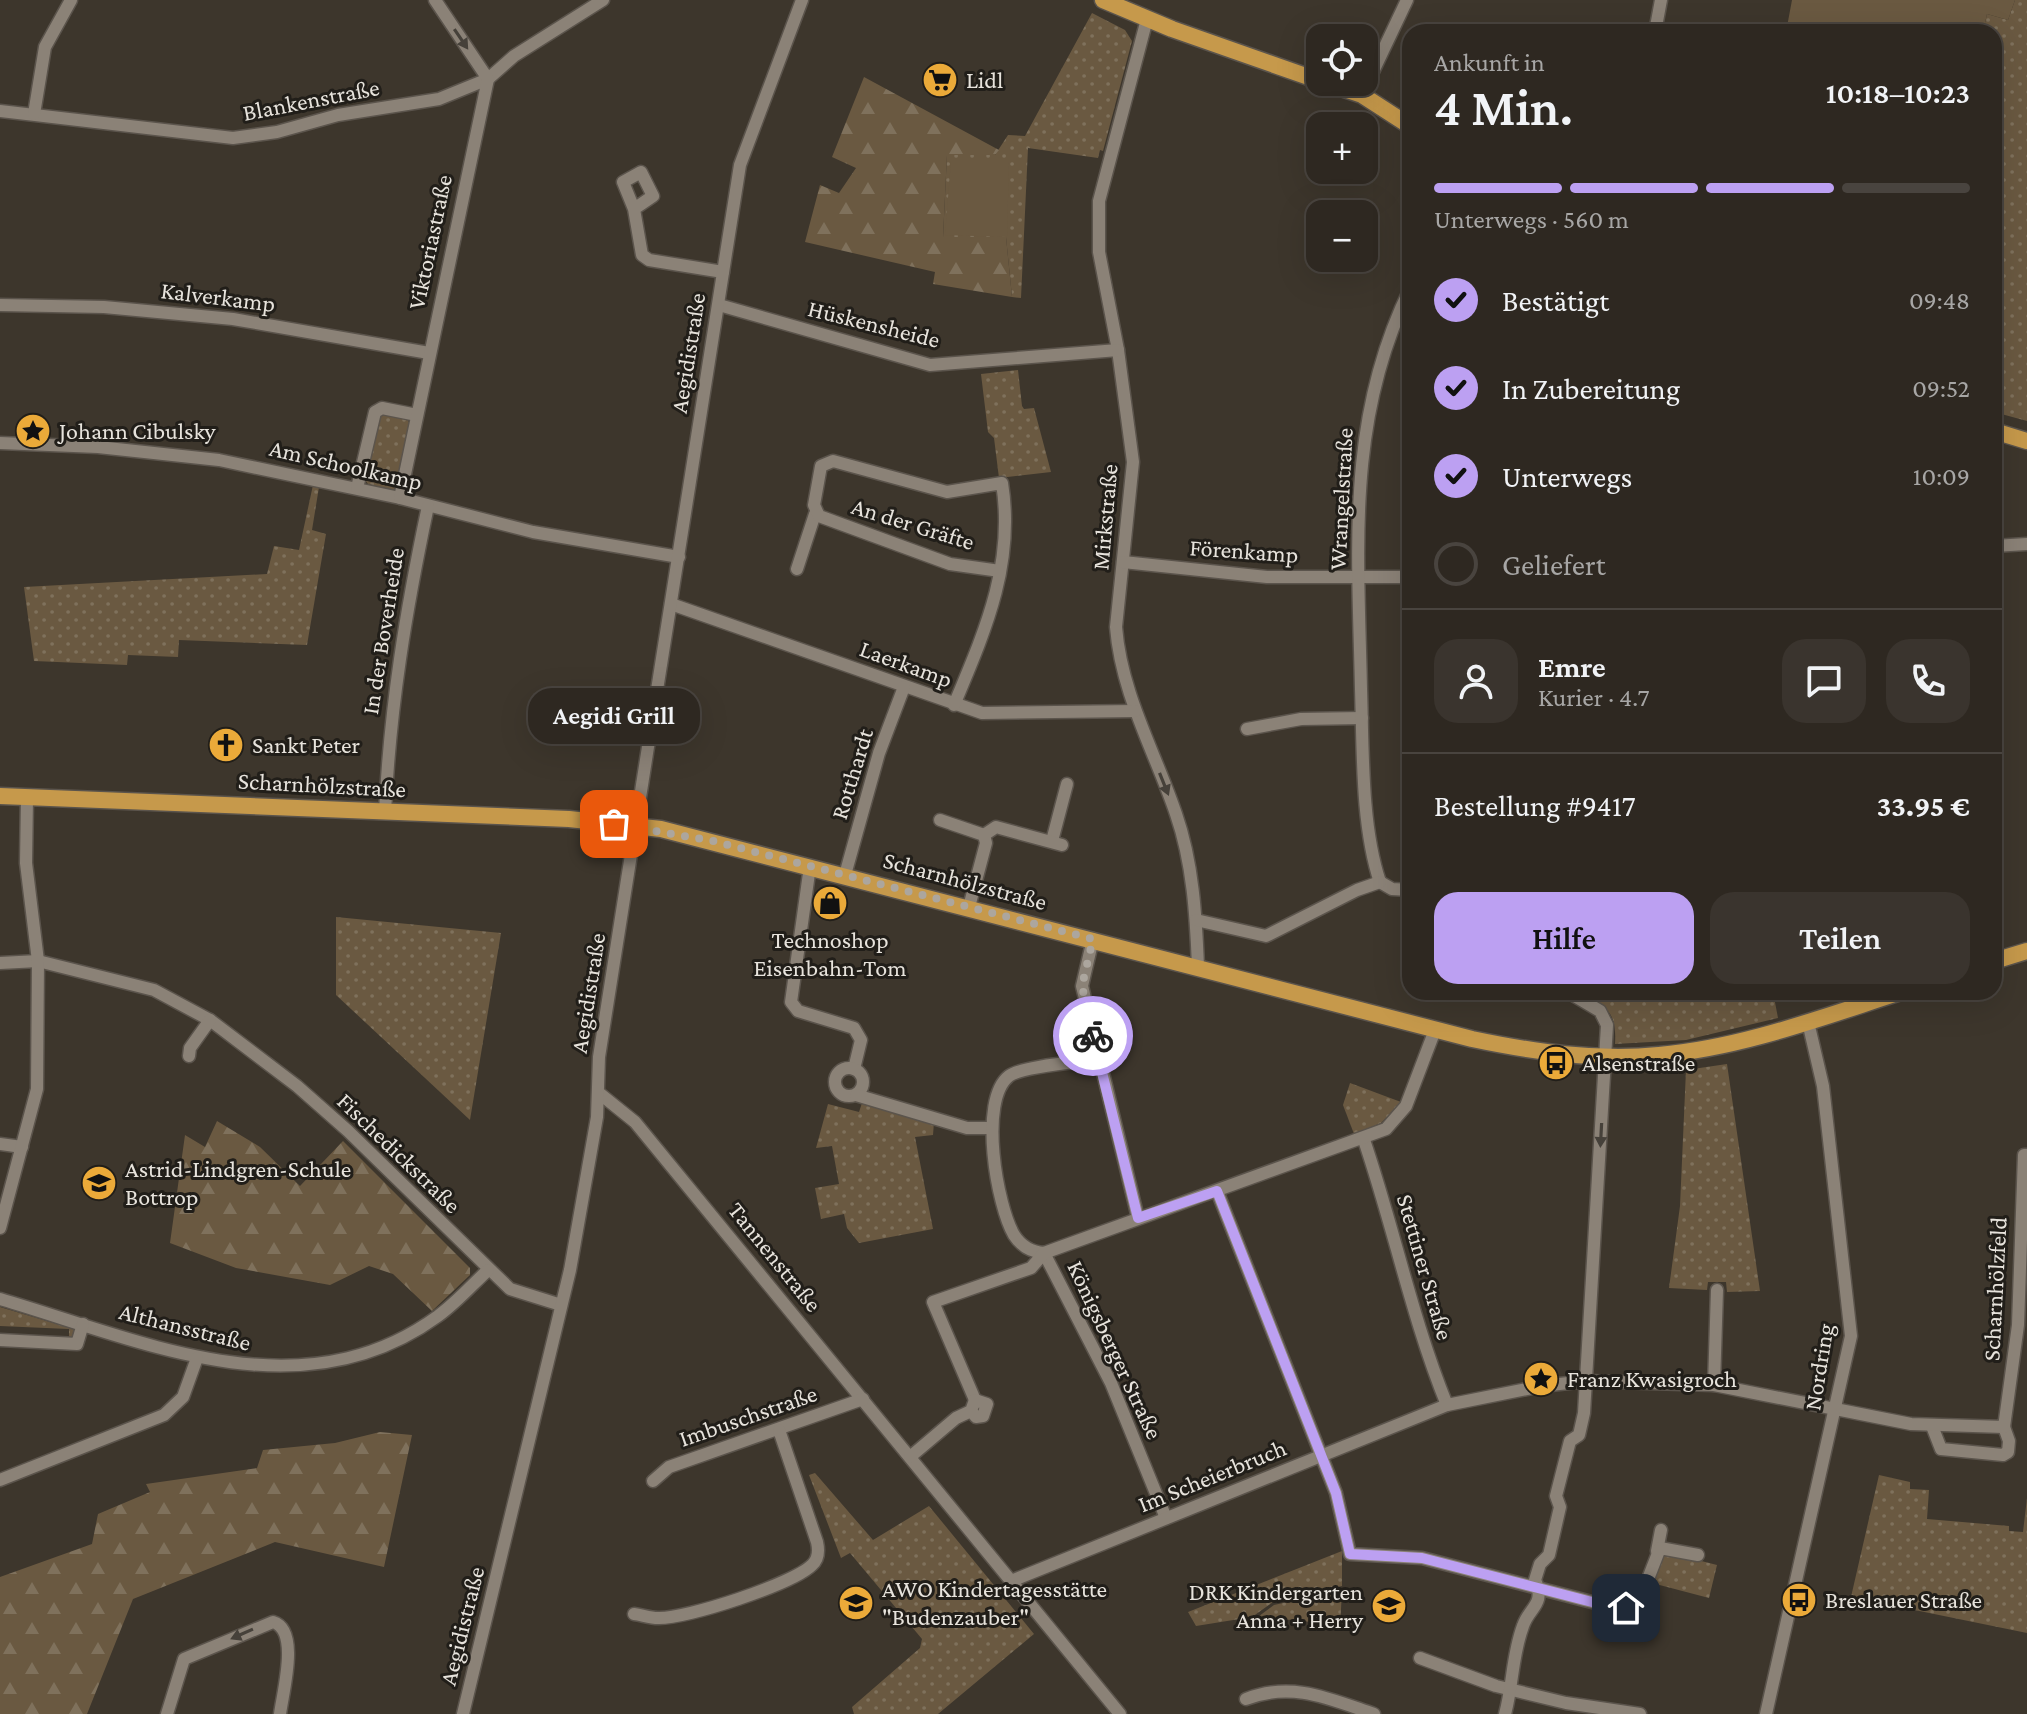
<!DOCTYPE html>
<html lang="de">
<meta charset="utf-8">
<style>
:root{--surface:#2e2821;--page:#3a342e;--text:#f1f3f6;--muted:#a7a6a5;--line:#49443f;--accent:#bca0f2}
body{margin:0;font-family:"Crimson Pro",serif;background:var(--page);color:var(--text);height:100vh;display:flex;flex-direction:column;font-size:30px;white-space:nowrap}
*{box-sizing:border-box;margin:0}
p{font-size:26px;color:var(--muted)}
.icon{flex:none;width:44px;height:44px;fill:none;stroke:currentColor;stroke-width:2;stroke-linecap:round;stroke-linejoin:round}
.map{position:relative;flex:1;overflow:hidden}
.side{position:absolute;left:1402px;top:24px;width:600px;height:976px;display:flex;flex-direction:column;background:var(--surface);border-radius:24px;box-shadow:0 8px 32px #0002,0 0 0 2px var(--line)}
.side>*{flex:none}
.tools{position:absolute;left:1306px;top:24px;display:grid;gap:16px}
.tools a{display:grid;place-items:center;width:72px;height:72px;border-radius:16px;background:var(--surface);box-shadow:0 8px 32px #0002,0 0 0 2px var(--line);font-size:40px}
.pin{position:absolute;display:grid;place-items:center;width:68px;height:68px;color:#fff;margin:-34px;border-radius:16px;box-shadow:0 4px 12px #0006}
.courier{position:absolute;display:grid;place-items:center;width:80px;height:80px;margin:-40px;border:6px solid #bca0f2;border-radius:50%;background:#fff;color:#222;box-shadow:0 2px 10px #0007}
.bubble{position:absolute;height:56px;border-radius:24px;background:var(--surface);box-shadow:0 8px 32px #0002,0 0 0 2px var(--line);font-size:26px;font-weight:600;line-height:56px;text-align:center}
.head em{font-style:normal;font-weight:600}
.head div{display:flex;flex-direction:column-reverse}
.head{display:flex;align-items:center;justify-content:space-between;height:136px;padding:0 32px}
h1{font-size:52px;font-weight:600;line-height:60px}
.bar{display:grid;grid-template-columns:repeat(4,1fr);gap:12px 8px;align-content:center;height:96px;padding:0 32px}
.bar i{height:10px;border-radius:6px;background:var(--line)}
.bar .on{background:var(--accent)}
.bar p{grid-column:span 4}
.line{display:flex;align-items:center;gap:20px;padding:0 32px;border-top:2px solid var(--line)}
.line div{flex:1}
.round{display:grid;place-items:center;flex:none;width:84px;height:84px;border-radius:24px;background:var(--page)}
ol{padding:0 32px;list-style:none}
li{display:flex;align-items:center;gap:24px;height:88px}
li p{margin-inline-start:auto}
li .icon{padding:8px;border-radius:50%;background:var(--accent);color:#111;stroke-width:4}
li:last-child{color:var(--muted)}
li i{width:44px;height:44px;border:4px solid var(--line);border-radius:50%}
.button{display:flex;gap:16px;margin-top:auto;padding:16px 32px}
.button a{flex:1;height:92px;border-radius:24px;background:var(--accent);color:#111;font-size:32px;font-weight:600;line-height:92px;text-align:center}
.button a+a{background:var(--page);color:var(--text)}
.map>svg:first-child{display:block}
</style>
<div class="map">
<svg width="2027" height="1714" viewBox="0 0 2027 1714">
<defs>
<pattern id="green-dots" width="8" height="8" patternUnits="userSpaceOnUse" patternTransform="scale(2)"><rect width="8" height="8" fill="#6a5941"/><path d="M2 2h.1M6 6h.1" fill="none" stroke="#7f715c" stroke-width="1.8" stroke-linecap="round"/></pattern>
<pattern id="forest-firs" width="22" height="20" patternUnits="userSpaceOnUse" patternTransform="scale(2)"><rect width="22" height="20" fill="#6a5941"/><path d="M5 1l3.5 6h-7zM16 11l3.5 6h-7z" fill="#7f715c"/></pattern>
</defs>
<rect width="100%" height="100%" fill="#3d362c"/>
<g fill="url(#green-dots)">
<path d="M 2015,0 L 2027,0 L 2027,421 L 1994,412 L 1994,32 L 1983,32 L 1987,14 L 2008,20 Z"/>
<path d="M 1092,13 L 1125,30 L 1132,41 L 1103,151 L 1100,150 L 1098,158 L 1028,148 L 1021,298 L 1012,297 L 1006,237 L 943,238 L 947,154 L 995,155 L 1008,135 L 1025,136 Z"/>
<path d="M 1018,370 L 1022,406 L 1024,409 L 1034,408 L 1051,472 L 999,478 L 994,438 L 988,432 L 981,374 Z"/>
<path d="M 380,413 L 407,419 L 410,424 L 397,486 L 393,490 L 368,484 L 365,480 Z"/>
<path d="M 313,485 L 319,487 L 312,530 L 326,534 L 307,645 L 179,640 L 178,657 L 128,655 L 127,665 L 34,661 L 24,587 L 267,574 L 274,546 L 299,550 Z"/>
<path d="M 336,917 L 501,933 L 470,1120 L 336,995 Z"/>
<path d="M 1580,992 L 1773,992 L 1778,1018 L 1686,1040 L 1615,1044 C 1617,1010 1606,1008 1580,992 Z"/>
<path d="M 1727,1064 L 1760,1291 L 1727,1292 L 1726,1282 L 1708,1282 L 1707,1290 L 1669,1288 L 1680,1206 L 1686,1070 Z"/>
<path d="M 1350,1083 L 1401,1102 L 1381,1123 L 1354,1134 L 1343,1105 Z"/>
<path d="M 862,1103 L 934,1122 L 933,1135 L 915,1137 L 933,1229 L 859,1243 L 847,1228 L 844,1214 L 821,1219 L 815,1188 L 839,1184 L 832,1146 L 816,1148 L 828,1104 L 859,1112 Z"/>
<path d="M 0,1307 L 77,1330 L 76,1338 L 69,1338 L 69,1329 L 0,1326 Z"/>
<path d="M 815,1473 L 873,1540 L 929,1506 L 1034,1634 L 938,1714 L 854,1714 L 852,1707 L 920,1648 L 922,1639 L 850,1553 L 841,1558 L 809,1475 Z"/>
<path d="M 1879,1475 L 1910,1482 L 1910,1489 L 1929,1490 L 1927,1519 L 2009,1526 L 2009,1531 L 2023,1532 L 2027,1498 L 2027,1633 L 1851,1597 Z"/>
<path d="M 1342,1551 L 1342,1586 L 1273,1602 L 1252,1617 L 1196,1626 L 1188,1612 Z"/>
<path d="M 1670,1553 L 1717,1565 L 1709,1598 L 1652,1583 L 1661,1555 Z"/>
<path d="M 1342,1590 L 1340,1628 L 1299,1620 L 1255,1619 L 1274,1605 Z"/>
</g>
<g fill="url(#forest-firs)">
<path d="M 864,77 L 999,150 L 995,155 L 947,155 L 943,237 L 1006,237 L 1012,297 L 933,284 L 935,272 L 805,242 L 820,185 L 839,193 L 856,168 L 832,157 Z"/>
<path d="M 217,1121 L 260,1147 L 300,1186 L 343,1141 L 470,1268 L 470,1275 L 432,1311 L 393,1274 L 369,1266 L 330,1285 L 236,1268 L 170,1243 L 185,1135 L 205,1147 Z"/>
<path d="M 380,1432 L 412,1435 L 384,1567 L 275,1542 L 133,1599 L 87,1714 L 0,1714 L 0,1577 L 92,1544 L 98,1514 L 150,1492 L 146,1484 L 257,1468 L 263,1450 L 335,1443 Z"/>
</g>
<g fill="#6a5941">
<path d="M 1792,0 L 2015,0 L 2008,20 L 1987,14 L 1983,32 L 1786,32 Z"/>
<path d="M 951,161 L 1009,161 L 1007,237 L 945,235 Z"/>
</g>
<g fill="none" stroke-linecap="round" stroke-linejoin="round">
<defs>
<g id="minor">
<path d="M 1147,19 L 1099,201 L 1099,252 L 1118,350 L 1133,462 L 1116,627 C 1121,693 1155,752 1176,814 C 1193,863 1196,916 1198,967"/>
<path d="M 1655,32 L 1661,0"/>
<path d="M 1362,95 L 1407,0"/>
<path d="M 0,111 L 233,138 L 277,132 L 338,115 L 439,99 L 488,79 L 514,56 L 603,0"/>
<path d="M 34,114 L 45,47 L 71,0"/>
<path d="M 634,209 L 653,196 L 641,172 L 623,182 L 634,209 L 642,255 L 649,260 L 723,272"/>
<path d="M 0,305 L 104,307 L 233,319 L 429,353"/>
<path d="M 719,305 L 930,365 L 1118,350"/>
<path d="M 0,443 L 98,447 L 219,460 L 400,498 L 533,532 L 679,557"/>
<path d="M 357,488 L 375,412 L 382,408 L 417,415"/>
<path d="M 400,498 L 488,79 L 435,0"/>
<path d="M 1994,546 L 2027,544"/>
<path d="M 1123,562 L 1267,577 L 1410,577"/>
<path d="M 797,569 L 815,514"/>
<path d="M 671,604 L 982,713 L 1135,711"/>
<path d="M 954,705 C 985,631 1015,564 1002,483 L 947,492 L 833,461 L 821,466 L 814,505 L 819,516 L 950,564 L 1000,571"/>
<path d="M 1247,729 L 1301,719 L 1362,718"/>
<path d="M 385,812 C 390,706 406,610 428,506"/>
<path d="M 940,820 L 984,835"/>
<path d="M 1052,841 L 1067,784"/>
<path d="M 810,866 L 791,1002 L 798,1011 L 854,1028 L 861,1040 L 854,1069"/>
<path d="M 845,875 L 879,753 L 904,687"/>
<path d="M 1380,882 C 1361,826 1363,748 1361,689 C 1358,548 1346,419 1410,289"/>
<path d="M 1380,882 L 1392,889 L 1410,890"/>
<path d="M 969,907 L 986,843 L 984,835 L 996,827 L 1062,845"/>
<path d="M 1196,920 L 1266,936 L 1357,890 L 1380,882"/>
<path d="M 1093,939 L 1082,986 L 1138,1218"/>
<path d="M 0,963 L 38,961 L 154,990 L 210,1020 L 297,1086 L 348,1131 L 510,1289 L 561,1305"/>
<path d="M 189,1056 L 190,1048 L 210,1020"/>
<circle cx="849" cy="1082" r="14"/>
<path d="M 599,1093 L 635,1122 L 1120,1714"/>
<path d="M 856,1095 L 967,1128 L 990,1128"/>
<path d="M 1364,1140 C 1394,1228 1412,1319 1447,1405"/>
<path d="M 0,1144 L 22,1147"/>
<path d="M 1217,1191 L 1336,1493 L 1350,1554 L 1422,1558 L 1619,1609 L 1626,1608"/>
<path d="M 0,1228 L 37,1089 L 38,961 L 26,863 L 27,797"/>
<path d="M 1044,1253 C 1031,1252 1021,1246 1014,1235 C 997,1206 978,1100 1009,1076 C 1022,1066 1079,1062 1099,1059"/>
<path d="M 1044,1253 L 1111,1383 L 1166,1518"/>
<path d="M 0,1299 C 143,1341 301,1416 438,1316 C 456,1303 472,1285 488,1270"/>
<path d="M 0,1340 L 77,1344 L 83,1324"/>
<path d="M 1714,1385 L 1717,1290"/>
<path d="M 975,1400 L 933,1302 L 1031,1268 L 1044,1253 L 1055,1249 L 1386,1129 L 1406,1106 L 1435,1030"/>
<path d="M 1932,1426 L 1941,1449 L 2003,1455 L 2008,1452 L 2009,1441 L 2004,1427"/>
<path d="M 910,1457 L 956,1418 L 971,1411 L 975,1400 L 987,1404 L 983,1416 L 976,1417 L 971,1411"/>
<path d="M 0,1480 L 164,1415 L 183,1397 L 197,1358"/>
<path d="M 653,1481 L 669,1467 L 863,1399"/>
<path d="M 1657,1551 L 1661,1530"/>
<path d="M 1011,1581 L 1447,1405 L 1542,1386 L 1586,1381 L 1714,1385 L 1911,1424 L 2004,1427 L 2018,1325 L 2024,1155 L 2027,1155"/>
<circle cx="1637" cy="1606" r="10"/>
<path d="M 1641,1597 L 1660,1548 L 1698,1555"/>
<path d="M 634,1614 C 642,1615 650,1618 658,1618 C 686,1619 793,1584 812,1565 C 819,1559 819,1551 817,1542 L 779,1430"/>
<path d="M 1420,1658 L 1496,1686 L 1566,1703 L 1640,1714"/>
<path d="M 1246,1699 C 1292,1681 1330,1699 1374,1714"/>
<path d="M 167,1714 L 184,1659 L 273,1622 C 300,1630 283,1691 280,1714"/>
<path d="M 463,1714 L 570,1270 L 597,1117 L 599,1057 L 740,165 L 802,0"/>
<path d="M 1505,1714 C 1513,1685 1512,1655 1523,1626 C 1529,1607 1546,1605 1535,1580 L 1540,1564 L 1549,1555 L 1560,1507 L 1556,1496 L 1570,1441 L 1579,1435 L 1584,1413 L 1607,1025 L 1600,1011 L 1568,992"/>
<path d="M 1766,1714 L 1851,1336 L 1823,1086 L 1808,1022"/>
</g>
<g id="major">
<path d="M 1103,0 L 1172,29 L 1320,81"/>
<path d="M 1323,82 L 1362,95 L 1410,126"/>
<path d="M 1994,431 L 2027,441"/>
<path d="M 0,796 L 569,819 L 661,829 L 1472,1039 C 1534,1052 1596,1061 1659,1055 C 1741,1048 1823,1017 1901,992"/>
<path d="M 1994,961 L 2027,951"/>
</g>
</defs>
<use href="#minor" stroke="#5b544c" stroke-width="15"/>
<use href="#major" stroke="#5b544c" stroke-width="19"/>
<use href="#minor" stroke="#8b8277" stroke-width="12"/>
<use href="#major" stroke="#c6994b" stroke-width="16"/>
</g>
<defs><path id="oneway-solid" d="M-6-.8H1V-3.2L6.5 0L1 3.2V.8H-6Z" transform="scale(2)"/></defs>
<g fill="#46413a">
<use href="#oneway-solid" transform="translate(461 39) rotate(56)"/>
<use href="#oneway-solid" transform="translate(1164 784) rotate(68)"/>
<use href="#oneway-solid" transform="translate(1601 1135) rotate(93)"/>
<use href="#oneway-solid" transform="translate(242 1634) rotate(156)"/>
</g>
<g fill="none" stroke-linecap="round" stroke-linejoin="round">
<path stroke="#aca69e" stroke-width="8" stroke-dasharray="0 14.4" d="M 614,824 L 713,841 L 1093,939 L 1082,986 L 1093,1036"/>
<path stroke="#bca0f2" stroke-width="10" d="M 1093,1036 L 1138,1218 L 1217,1191 L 1336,1493 L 1350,1554 L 1422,1558 L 1619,1609 L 1626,1608"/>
</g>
<defs>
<symbol id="supermarket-disc" viewBox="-11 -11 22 22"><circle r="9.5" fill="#ebaa39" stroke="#211e19"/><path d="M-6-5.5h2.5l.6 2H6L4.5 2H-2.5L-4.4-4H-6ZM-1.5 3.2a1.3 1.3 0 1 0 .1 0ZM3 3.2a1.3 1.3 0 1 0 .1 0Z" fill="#111"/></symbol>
<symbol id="sight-disc" viewBox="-11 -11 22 22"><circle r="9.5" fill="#ebaa39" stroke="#211e19"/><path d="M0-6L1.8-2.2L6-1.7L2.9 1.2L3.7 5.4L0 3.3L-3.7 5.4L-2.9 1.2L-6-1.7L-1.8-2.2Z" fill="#111"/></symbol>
<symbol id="church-disc" viewBox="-11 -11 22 22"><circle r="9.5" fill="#ebaa39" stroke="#211e19"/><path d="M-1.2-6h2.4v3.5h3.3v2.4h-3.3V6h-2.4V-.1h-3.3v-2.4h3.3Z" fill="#111"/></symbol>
<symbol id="shop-disc" viewBox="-11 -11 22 22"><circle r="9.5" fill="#ebaa39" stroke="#211e19"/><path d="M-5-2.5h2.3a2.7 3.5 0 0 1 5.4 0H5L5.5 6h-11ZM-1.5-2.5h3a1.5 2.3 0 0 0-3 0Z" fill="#111"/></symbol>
<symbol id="bus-disc" viewBox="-11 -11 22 22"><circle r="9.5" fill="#ebaa39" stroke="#211e19"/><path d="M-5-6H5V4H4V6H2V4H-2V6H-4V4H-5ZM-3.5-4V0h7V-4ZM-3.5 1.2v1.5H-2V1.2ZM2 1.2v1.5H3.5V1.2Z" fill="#111"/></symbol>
<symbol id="school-disc" viewBox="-11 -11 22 22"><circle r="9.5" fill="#ebaa39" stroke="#211e19"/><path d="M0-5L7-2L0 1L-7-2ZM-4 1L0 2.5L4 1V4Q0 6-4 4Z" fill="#111"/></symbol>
</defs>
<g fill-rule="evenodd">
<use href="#supermarket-disc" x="920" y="60" width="40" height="40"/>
<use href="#sight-disc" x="13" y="411" width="40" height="40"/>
<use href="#church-disc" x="206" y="725" width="40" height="40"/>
<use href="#shop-disc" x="810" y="883" width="40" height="40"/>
<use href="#bus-disc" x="1536" y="1043" width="40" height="40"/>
<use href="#school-disc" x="79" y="1163" width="40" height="40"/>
<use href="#sight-disc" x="1521" y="1359" width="40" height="40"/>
<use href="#bus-disc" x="1779" y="1580" width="40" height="40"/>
<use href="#school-disc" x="836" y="1583" width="40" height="40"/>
<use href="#school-disc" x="1369" y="1586" width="40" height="40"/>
</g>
<g text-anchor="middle" stroke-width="6" stroke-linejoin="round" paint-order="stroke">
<g font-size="24" fill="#e7e3dc" stroke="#211e19" text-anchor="start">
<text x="966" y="88">Lidl</text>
<text x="59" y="439">Johann Cibulsky</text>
<text x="252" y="753">Sankt Peter</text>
<text x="830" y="948" text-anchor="middle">Technoshop<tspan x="830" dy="28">Eisenbahn-Tom</tspan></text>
<text x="1582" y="1071">Alsenstraße</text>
<text x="125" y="1177">Astrid-Lindgren-Schule<tspan x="125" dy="28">Bottrop</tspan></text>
<text x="1567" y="1387">Franz Kwasigroch</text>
<text x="882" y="1597">AWO Kindertagesstätte<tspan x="882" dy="28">"Budenzauber"</tspan></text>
<text x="1363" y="1600" text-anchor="end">DRK Kindergarten<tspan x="1363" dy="28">Anna + Herry</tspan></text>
<text x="1825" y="1608">Breslauer Straße</text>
</g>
<g font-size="24" fill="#e7e3dc" stroke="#211e19">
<text transform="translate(311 100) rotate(-11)" y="8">Blankenstraße</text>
<text transform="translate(430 242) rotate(-78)" y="8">Viktoriastraße</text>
<text transform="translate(218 297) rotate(7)" y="8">Kalverkamp</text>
<text transform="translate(874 324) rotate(14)" y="8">Hüskensheide</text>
<text transform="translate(688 353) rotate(-81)" y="8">Aegidistraße</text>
<text transform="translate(346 465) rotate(13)" y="8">Am Schoolkamp</text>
<text transform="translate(1341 499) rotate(-87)" y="8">Wrangelstraße</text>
<text transform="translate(1105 517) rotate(-85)" y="8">Mirkstraße</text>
<text transform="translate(913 524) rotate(17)" y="8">An der Gräfte</text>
<text transform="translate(1244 551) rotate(4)" y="8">Förenkamp</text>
<text transform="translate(383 631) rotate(-81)" y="8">In der Boverheide</text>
<text transform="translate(906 664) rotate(20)" y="8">Laerkamp</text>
<text transform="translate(852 774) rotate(-73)" y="8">Rotthardt</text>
<text transform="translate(322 785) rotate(3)" y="8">Scharnhölzstraße</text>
<text transform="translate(965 881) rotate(15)" y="8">Scharnhölzstraße</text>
<text transform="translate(588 993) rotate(-81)" y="8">Aegidistraße</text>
<text transform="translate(399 1153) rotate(44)" y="8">Fischedickstraße</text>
<text transform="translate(775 1257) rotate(51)" y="8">Tannenstraße</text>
<text transform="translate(1425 1267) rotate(74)" y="8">Stettiner Straße</text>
<text transform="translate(1995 1289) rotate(-87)" y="8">Scharnhölzfeld</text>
<text transform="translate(185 1327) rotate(14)" y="8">Althansstraße</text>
<text transform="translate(1115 1350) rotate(65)" y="8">Königsberger Straße</text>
<text transform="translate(1819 1367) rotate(-81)" y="8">Nordring</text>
<text transform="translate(748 1416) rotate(-19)" y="8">Imbuschstraße</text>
<text transform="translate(1212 1476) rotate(-22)" y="8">Im Scheierbruch</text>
<text transform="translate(462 1626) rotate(-76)" y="8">Aegidistraße</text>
</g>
</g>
</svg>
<div class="tools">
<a><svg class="icon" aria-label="locate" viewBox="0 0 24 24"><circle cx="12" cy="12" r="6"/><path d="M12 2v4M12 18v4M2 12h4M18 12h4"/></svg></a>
<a>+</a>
<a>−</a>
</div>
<div class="pin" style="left:614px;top:824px;background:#ea580c"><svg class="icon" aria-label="bag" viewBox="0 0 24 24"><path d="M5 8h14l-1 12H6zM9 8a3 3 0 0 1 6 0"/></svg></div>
<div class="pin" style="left:1626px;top:1608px;background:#1f2937"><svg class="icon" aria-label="home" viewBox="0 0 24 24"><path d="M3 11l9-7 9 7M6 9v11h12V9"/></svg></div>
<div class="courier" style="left:1093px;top:1036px"><svg class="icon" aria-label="bike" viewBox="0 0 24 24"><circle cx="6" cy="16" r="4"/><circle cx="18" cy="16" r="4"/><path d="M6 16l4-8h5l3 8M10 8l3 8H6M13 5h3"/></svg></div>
<div class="bubble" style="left:528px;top:688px;width:172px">Aegidi Grill</div>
<section class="side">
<div class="head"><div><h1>4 Min.</h1><p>Ankunft in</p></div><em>10:18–10:23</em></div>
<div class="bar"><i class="on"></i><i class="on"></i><i class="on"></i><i></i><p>Unterwegs · 560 m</p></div>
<ol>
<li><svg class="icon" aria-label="check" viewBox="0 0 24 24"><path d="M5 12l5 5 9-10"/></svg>Bestätigt<p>09:48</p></li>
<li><svg class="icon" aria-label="check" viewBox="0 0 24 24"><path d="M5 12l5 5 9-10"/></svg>In Zubereitung<p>09:52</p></li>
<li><svg class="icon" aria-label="check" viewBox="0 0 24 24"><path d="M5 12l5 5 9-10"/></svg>Unterwegs<p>10:09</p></li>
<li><i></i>Geliefert</li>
</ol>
<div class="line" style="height:144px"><a class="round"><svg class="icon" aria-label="person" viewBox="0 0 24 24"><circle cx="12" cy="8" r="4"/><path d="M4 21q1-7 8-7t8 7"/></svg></a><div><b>Emre</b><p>Kurier · 4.7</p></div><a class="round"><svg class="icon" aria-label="chat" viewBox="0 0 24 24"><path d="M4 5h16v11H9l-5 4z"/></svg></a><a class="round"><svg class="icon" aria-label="phone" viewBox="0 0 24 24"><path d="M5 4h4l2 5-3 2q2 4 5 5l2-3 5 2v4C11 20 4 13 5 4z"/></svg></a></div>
<div class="line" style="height:104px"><div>Bestellung #9417</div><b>33.95 €</b></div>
<div class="button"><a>Hilfe</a><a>Teilen</a></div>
</section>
</div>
